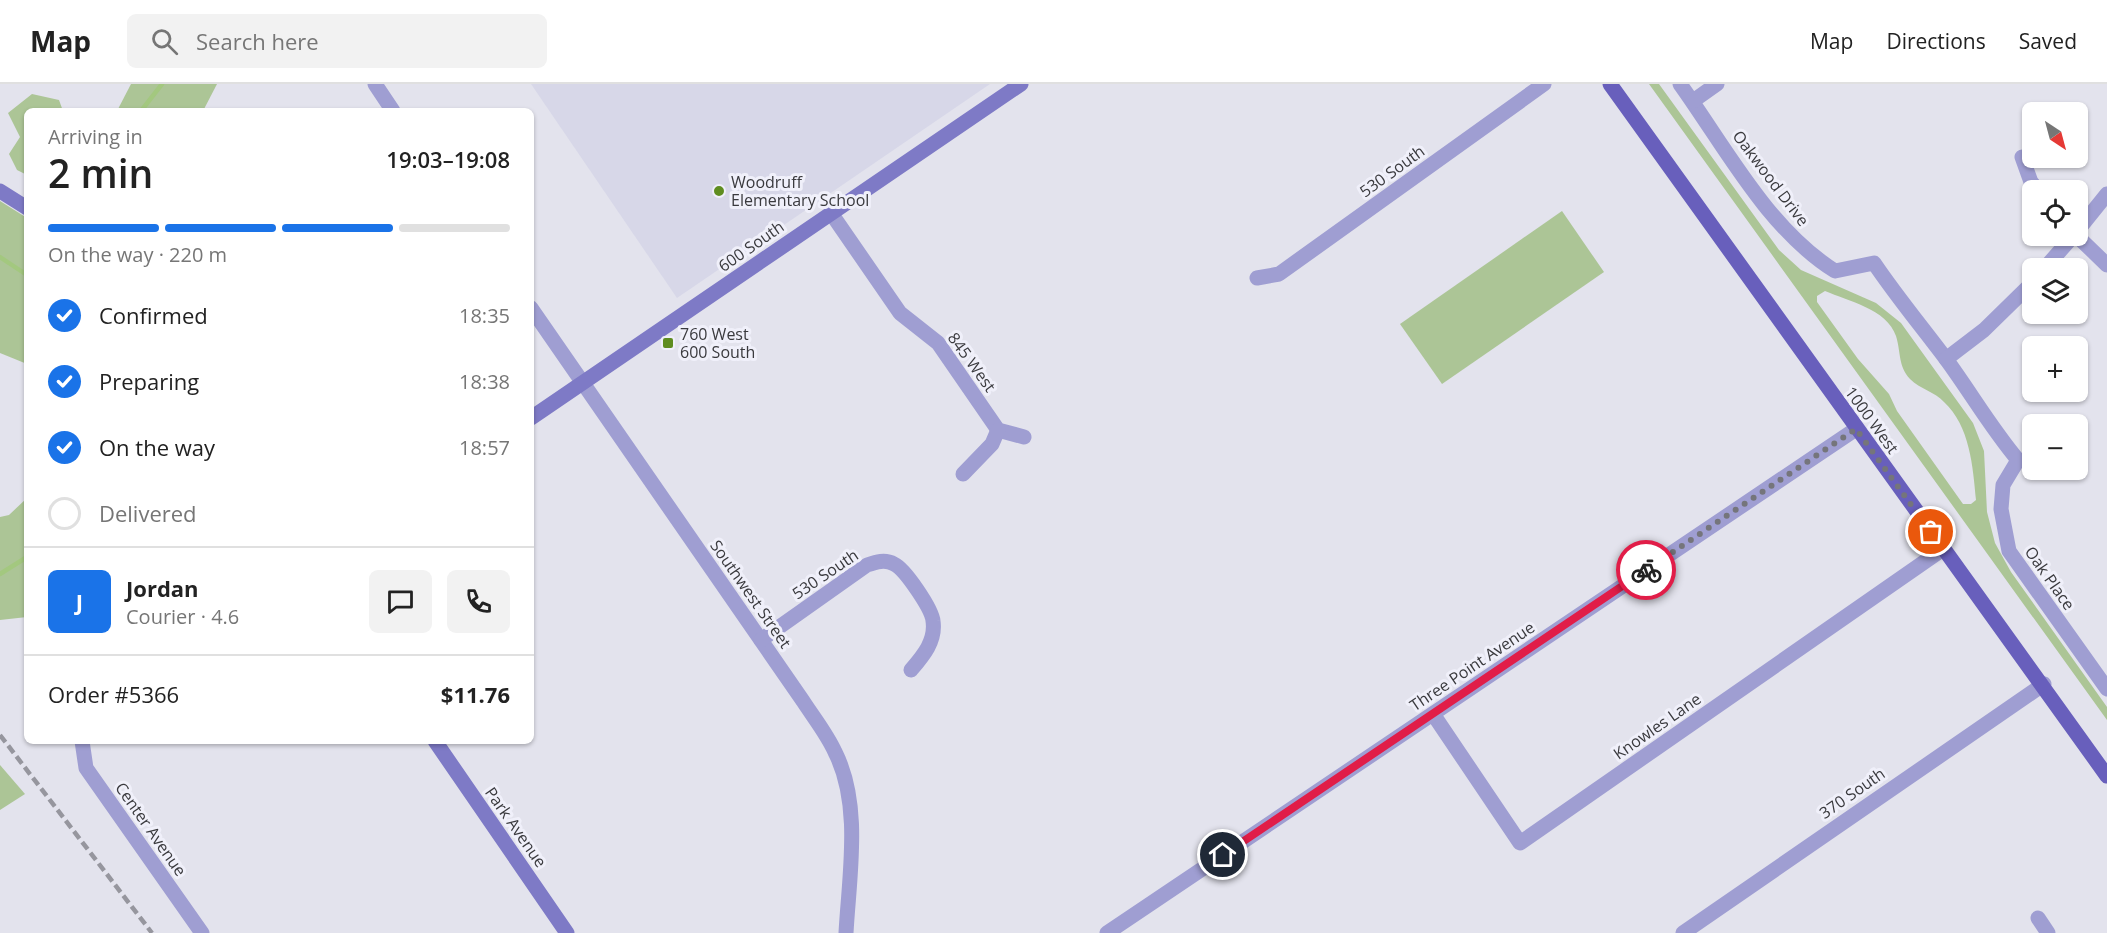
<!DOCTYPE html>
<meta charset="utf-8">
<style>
:root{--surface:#fff;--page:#f2f2f2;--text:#222;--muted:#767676;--line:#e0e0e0;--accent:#1a73e8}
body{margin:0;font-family:"Open Sans",sans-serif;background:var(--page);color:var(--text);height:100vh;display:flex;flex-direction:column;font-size:22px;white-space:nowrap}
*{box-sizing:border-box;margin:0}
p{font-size:20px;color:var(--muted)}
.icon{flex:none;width:33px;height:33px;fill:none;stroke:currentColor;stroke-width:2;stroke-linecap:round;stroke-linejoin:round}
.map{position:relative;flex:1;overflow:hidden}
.details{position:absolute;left:24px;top:24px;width:510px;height:636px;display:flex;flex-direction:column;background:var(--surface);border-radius:9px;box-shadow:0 2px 4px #0004}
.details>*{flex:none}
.needle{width:39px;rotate:144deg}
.buttons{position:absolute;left:2022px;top:18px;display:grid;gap:12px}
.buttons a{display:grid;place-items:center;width:66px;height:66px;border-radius:9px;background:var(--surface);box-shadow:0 2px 4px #0004;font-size:30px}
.pin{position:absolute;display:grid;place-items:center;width:51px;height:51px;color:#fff;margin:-26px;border:3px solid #fff;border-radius:50%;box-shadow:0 2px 6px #0007}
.courier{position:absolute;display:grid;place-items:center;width:60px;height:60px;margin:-30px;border:4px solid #e11d48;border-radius:50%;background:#fff;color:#222;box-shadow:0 2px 8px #0007}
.overview em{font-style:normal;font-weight:600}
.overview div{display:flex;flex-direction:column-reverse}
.overview{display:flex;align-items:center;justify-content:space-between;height:102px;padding:0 24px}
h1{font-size:39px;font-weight:600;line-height:45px}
.bar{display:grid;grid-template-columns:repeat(4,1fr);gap:9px 6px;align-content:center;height:72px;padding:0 24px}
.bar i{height:8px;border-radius:4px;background:var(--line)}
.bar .current{background:var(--accent)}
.bar p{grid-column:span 4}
.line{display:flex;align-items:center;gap:15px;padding:0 24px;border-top:2px solid var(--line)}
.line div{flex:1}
.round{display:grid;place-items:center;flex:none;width:63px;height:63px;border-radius:9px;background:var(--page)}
ol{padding:0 24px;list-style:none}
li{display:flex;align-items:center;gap:18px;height:66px}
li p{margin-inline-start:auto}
li .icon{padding:6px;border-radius:50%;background:var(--accent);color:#fff;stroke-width:4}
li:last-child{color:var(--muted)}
li i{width:33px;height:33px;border:3px solid var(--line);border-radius:50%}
header{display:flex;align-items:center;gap:36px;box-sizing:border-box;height:84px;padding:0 30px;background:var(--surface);border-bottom:2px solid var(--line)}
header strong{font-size:28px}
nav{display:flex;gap:33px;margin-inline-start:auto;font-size:21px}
.search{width:420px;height:54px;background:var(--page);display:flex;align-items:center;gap:15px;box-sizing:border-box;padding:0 21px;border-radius:9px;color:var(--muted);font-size:22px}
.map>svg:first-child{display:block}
</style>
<header>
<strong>Map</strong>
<div class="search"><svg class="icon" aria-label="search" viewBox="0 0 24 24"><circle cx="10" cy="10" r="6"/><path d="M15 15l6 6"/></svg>Search here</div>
<nav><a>Map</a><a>Directions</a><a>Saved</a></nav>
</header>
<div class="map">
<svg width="2107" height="849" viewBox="0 0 2107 849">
<rect width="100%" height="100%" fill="#e3e3ed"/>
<path fill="#d7d7e8" d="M 531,0 L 990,0 L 677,214 Z"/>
<g fill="#acc596" fill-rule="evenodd">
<path d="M 131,0 L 217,0 L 203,27 L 117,27 Z"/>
<path d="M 1649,0 L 1659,0 L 1779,166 L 1801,186 L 1876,219 L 1901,239 L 1973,339 L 1984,367 L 1987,428 L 1995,459 L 2011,488 L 2107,623 L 2107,636 ZM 1825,207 C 1848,217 1887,225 1896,252 C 1901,268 1898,282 1910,295 C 1920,305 1935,308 1944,318 C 1970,342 1973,383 1976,416 L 1971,420 L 1963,420 L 1897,327 L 1889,310 L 1858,275 L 1817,218 L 1817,212 Z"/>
<path d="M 32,10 L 59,16 L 63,27 L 27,27 L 27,91 L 17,86 L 9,70 L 20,53 L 8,29 Z"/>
<path d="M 0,117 L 27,134 L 27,280 L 0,269 Z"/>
<path d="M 1562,127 L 1604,188 L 1442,300 L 1400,240 Z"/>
<path d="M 27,414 L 27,533 L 0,536 L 0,433 L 9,431 Z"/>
<path d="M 0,681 L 25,710 L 0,726 Z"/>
</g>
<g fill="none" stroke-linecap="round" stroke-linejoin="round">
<g stroke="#a3c87f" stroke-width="4.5">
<path d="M 141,27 L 162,0"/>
<path d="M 0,173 L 27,191"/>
<path d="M 0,490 L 27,473"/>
</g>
<g stroke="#9f9ed2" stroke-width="15">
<path d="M 375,0 L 393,27"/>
<path d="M 1680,0 C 1726,64 1768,145 1835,187 L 1874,179 C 1897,213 1922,243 1946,275 C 1971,309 1991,344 2018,376 L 2003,401 L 2001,425 L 2009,467 L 2107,605"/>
<path d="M 1693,17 L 1717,0"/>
<path d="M 2022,73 L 2031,98 L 2038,106"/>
<path d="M 831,129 L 900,229 L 938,259 L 998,346 L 1024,353"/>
<path d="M 2078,146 L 2107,110"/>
<path d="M 2077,152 L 2107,181"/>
<path d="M 2045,184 L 2073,152"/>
<path d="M 1257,194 L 1279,190 L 1544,0"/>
<path d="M 531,224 L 803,617 C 814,634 827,650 835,668 C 862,721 849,792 846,849"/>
<path d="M 1946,275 L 1984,246 L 2032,199"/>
<path d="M 963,390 L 992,360 L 998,346"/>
<path d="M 761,556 L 867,481 C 876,478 885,475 894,480 C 905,485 932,525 933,537 C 936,557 923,572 911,586"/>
<path d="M 1433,630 L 1520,759 L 1943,465"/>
<path d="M 82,657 L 86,684 L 202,849"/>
<path d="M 2038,834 L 2048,849"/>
<path d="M 1107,849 L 1856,345"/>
<path d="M 1683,849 L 2044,600"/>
</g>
<g stroke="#7e7ac6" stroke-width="15">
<path d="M 0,107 L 27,124"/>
<path d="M 531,334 L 1021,0"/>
<path d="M 435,657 L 567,849"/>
</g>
<path stroke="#685fbc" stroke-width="15" d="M 1610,0 L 2107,692"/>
<path stroke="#96969e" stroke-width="4.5" stroke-dasharray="9 4.5" stroke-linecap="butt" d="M 0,651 L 152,849"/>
</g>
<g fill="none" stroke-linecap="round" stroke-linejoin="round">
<path stroke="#75757b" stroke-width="6" stroke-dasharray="0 10.8" d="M 1646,486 L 1856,345 L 1931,448"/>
<path stroke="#e11d48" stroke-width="8" d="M 1223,771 L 1646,486"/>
</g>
<g fill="#5f8d20" stroke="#f0f0fa" stroke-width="2">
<circle cx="719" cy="107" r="6"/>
<rect x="662" y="253" width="12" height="12" rx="3"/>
</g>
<g text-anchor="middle" stroke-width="6" stroke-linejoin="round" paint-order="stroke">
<g font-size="16" fill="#3a3a3e" stroke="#f0f0fa">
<text transform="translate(1392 87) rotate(-36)" y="6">530 South</text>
<text transform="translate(1771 94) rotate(53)" y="6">Oakwood Drive</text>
<text transform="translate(751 162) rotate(-35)" y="6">600 South</text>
<text transform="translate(972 278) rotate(54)" y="6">845 West</text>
<text transform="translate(1872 336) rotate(54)" y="6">1000 West</text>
<text transform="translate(825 490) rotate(-34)" y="6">530 South</text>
<text transform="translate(2050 494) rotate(55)" y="6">Oak Place</text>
<text transform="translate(751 510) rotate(55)" y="6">Southwest Street</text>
<text transform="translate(1472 582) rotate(-34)" y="6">Three Point Avenue</text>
<text transform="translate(1657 642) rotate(-35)" y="6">Knowles Lane</text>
<text transform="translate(1852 709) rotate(-35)" y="6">370 South</text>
<text transform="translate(516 743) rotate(55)" y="6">Park Avenue</text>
<text transform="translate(151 745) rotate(55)" y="6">Center Avenue</text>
</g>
<g font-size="16" fill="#3a3a3e" stroke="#f0f0fa" text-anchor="start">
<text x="731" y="104">Woodruff<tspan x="731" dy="18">Elementary School</tspan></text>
<text x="680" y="256">760 West<tspan x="680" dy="18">600 South</tspan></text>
</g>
</g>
</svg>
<div class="buttons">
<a><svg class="needle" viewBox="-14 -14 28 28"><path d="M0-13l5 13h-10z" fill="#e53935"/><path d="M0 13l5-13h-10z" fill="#767676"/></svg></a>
<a><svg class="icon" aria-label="locate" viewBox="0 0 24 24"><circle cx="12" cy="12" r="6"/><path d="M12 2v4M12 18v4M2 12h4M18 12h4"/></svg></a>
<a><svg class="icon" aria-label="layers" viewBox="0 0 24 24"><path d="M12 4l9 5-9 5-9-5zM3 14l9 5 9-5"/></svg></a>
<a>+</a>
<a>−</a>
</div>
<div class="pin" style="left:1931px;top:448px;background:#ea580c"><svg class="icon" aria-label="bag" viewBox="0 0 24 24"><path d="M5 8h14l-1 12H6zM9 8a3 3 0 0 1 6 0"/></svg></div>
<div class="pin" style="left:1223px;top:771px;background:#1f2937"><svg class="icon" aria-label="home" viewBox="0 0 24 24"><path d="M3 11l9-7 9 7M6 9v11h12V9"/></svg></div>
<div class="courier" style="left:1646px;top:486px"><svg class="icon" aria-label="bike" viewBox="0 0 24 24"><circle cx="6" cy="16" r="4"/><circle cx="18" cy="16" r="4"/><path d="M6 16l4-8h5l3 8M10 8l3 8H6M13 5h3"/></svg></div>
<section class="details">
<div class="overview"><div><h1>2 min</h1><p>Arriving in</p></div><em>19:03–19:08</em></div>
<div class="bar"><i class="current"></i><i class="current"></i><i class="current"></i><i></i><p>On the way · 220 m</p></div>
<ol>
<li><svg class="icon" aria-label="check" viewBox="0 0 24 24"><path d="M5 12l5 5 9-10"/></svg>Confirmed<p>18:35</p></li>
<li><svg class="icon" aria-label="check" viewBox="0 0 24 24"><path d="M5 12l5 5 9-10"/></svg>Preparing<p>18:38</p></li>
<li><svg class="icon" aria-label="check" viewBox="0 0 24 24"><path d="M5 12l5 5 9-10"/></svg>On the way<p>18:57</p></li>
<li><i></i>Delivered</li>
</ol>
<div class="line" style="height:108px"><b class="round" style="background:var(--accent);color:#fff">J</b><div><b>Jordan</b><p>Courier · 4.6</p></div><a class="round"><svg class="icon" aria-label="chat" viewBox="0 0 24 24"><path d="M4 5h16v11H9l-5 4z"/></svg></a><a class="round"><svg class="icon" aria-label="phone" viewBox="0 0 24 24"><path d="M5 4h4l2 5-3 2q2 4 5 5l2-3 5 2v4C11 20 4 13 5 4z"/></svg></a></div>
<div class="line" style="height:78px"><div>Order #5366</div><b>$11.76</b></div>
</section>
</div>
